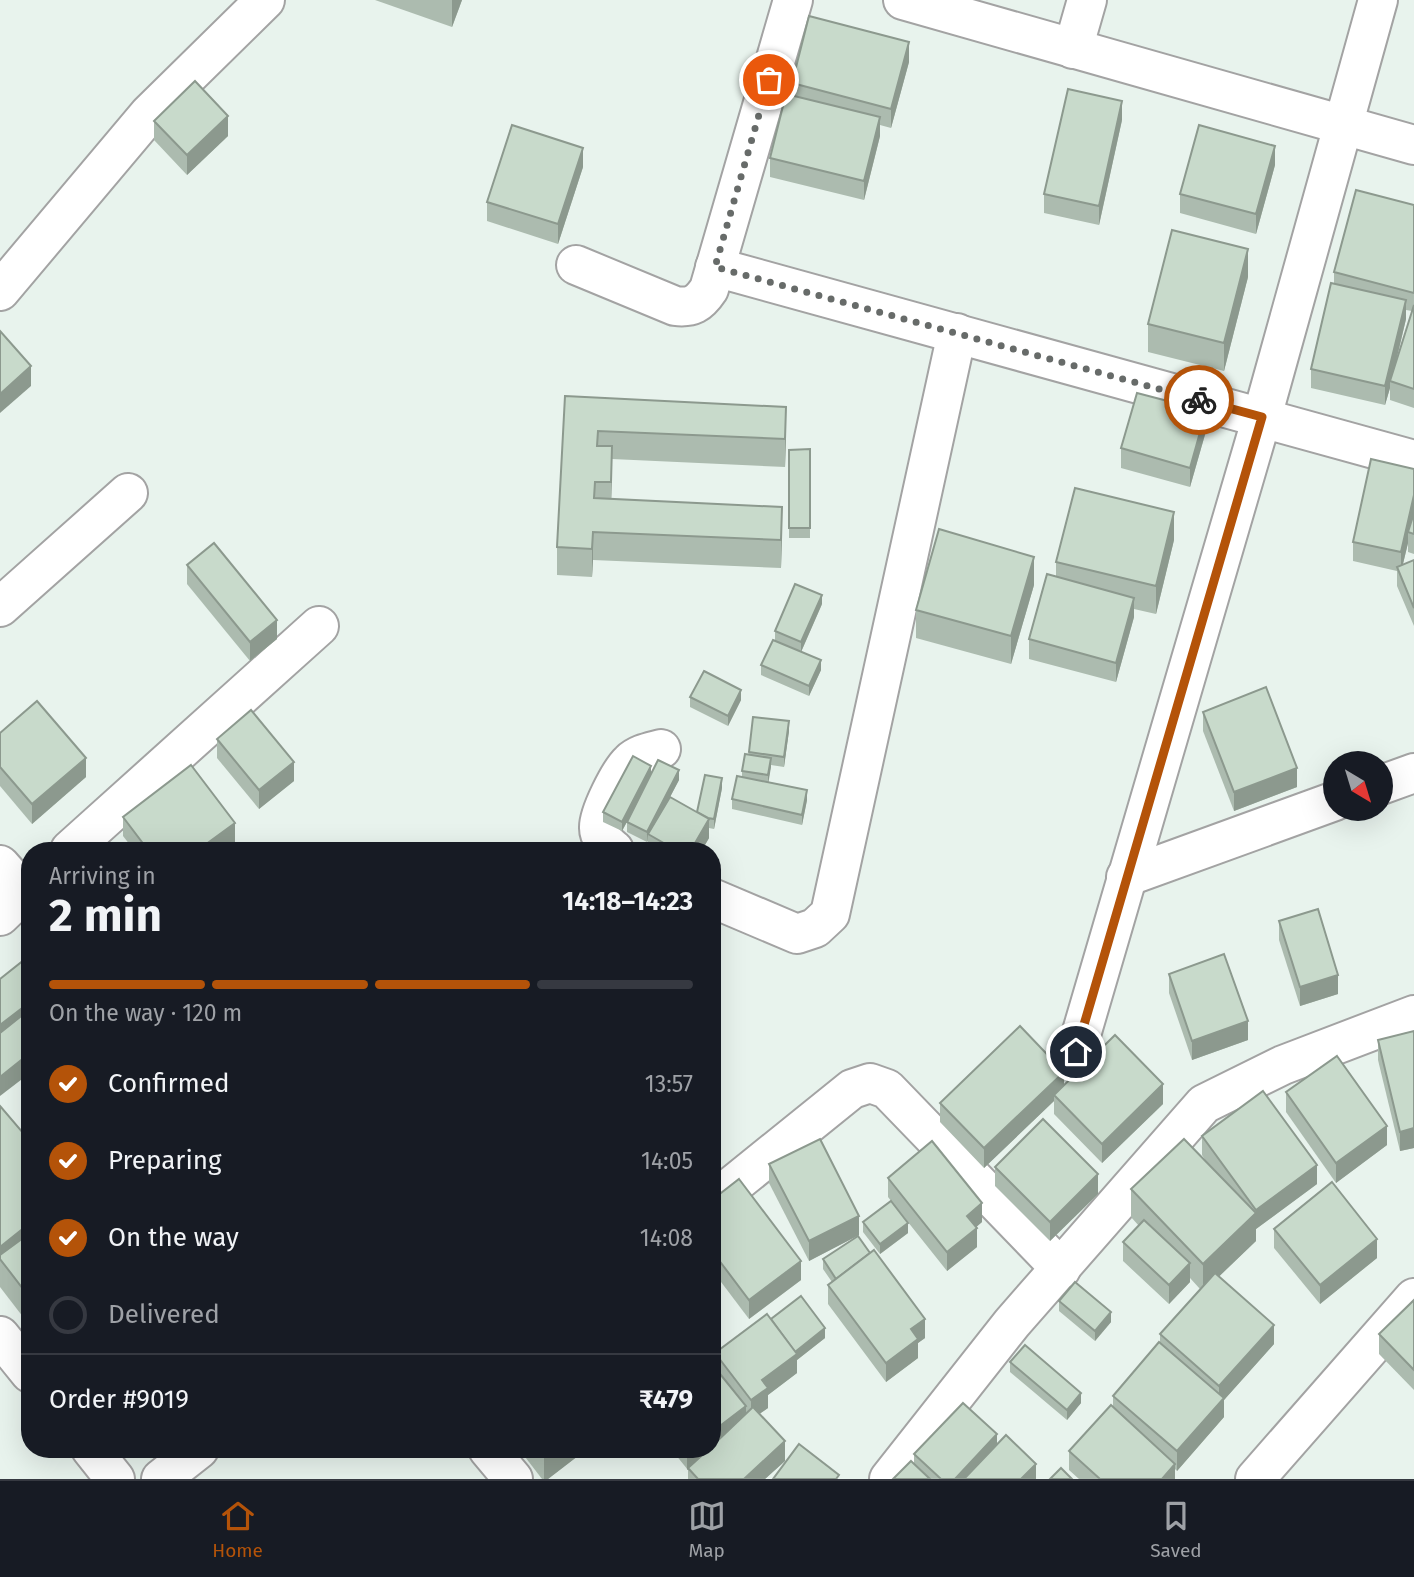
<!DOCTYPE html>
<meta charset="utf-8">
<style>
:root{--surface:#171b24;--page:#20242c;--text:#f1f3f6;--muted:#9ea1a6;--line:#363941;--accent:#b45309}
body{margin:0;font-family:"Fira Sans",sans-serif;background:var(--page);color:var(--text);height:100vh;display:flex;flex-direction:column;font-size:26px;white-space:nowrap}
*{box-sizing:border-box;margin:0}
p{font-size:23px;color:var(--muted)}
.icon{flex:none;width:38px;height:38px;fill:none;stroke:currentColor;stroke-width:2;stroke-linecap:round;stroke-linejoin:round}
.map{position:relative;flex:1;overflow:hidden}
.details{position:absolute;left:21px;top:842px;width:700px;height:616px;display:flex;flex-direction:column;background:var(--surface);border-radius:28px;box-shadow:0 7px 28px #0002}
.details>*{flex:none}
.needle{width:46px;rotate:142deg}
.tools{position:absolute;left:1323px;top:751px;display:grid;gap:14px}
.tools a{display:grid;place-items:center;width:70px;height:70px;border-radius:50%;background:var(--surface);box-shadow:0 7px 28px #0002;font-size:35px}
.pin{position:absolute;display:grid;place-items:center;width:60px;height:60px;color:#fff;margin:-30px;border:4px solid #fff;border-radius:50%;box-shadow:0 2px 7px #0007}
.courier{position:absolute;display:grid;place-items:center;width:70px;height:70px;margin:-35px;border:5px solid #b45309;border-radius:50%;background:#fff;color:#222;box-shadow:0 2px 9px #0007}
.head em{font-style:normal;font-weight:700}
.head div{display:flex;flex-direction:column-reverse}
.head{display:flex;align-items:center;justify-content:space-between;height:119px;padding:0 28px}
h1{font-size:46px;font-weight:700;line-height:52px}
.bar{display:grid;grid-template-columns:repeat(4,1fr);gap:10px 7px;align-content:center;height:84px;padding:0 28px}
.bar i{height:9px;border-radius:5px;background:var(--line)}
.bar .on{background:var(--accent)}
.bar p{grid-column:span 4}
.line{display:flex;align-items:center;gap:18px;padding:0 28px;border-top:2px solid var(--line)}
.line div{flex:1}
ol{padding:0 28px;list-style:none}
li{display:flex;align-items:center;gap:21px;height:77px}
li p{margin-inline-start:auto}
li .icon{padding:7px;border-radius:50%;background:var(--accent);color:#fff;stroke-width:4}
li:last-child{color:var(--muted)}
li i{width:38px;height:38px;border:4px solid var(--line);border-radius:50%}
.tabs{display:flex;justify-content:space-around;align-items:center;height:98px;border-top:2px solid var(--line);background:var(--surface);font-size:19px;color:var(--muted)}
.tabs a{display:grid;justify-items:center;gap:4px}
.tabs .on{color:var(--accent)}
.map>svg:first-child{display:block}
</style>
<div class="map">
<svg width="1414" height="1479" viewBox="0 0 1414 1479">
<rect width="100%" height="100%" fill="#e8f3ed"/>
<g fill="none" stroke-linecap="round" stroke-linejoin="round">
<defs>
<g id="street">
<path d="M 903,0 L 1414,145"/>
<path d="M 1073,49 L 1087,0"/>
<path d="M 576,265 L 675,306 C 692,308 699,304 709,289 L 793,0"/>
<path d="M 715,267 L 1414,460"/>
<path d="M 0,291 L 149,114 L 265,0"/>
<path d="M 0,607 L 128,493"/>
<path d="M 1381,785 L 1414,773"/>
<path d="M 70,850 L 319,626"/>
<path d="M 614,850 C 607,844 599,838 599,828 C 598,814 620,771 630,762 C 638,754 650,752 661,749"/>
<path d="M 0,865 L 30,899"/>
<path d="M 1126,877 L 1335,801"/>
<path d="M 712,898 L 797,934 L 815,928 L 830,914 L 957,333"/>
<path d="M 0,916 L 30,887"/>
<path d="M 1076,1052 L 1262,417 L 1378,0"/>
<path d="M 712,1202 L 852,1089 L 870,1083 L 887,1089 L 1061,1269"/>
<path d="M 0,1336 L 30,1373"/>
<path d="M 91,1449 L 115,1479"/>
<path d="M 488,1449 L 513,1479"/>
<path d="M 161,1479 L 199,1449"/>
<path d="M 889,1479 L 1012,1323 L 1204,1104 L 1283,1065 L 1414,1015"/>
<path d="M 1255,1479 L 1414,1298"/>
</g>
</defs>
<use href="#street" stroke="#a3a3a3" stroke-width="42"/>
<use href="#street" stroke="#fff" stroke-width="38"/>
</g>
<g fill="#acbbaf" fill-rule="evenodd">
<path d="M 375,0 L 462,0 L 452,27 Z"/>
<path d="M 909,62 L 891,128 L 880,125 L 880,136 L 864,200 L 770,177 L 770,158 L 792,95 L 792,83 Z"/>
<path d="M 1122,120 L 1099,225 L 1044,213 L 1044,194 Z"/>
<path d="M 154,121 L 228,136 L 187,175 L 154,140 Z"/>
<path d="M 1275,165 L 1256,234 L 1180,213 L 1180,194 Z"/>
<path d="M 583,167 L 558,244 L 487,221 L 487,202 Z"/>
<path d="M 1414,205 L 1414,408 L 1390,400 L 1390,388 L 1385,405 L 1311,388 L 1311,369 L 1334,284 L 1334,272 ZM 1406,310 L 1412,311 L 1396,362 L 1406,319 Z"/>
<path d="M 1248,277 L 1224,371 L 1148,352 L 1148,324 Z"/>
<path d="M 565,396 L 786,435 L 785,467 L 612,459 L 611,499 L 782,535 L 781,568 L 593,560 L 592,577 L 557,575 L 557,547 Z"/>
<path d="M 1206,431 L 1190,487 L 1121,468 L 1121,448 Z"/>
<path d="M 810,449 L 810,538 L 789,538 L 789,450 Z"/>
<path d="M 1414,469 L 1414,554 L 1408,552 L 1408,543 L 1403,564 L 1414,560 L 1414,645 L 1414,626 L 1397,586 L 1397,571 L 1353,561 L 1353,542 Z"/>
<path d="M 1174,540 L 1156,614 L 1134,609 L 1134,617 L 1116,682 L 1029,659 L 1029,639 L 1056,576 L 1056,562 Z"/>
<path d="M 187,565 L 277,639 L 250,661 L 187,584 Z"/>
<path d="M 1034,585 L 1011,664 L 916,638 L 916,610 Z"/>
<path d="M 822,604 L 801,652 L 821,670 L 809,696 L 761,675 L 761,665 L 775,640 L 775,631 Z"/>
<path d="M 690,697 L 741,700 L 728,726 L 690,707 Z"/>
<path d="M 1203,712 L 1297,787 L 1234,811 L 1203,731 Z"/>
<path d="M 789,731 L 784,767 L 771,765 L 768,782 L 807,800 L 802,825 L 732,809 L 732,799 L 742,777 L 742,771 L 749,752 Z"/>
<path d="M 0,733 L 86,777 L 32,824 L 0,786 Z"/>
<path d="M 217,739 L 294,781 L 259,809 L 217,758 Z"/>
<path d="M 651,774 L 679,780 L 670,797 L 697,812 L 722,788 L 714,829 L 709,828 L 709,838 L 702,850 L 648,850 L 648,841 L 647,842 L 627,832 L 627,822 L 622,831 L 603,822 L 603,812 Z"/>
<path d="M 123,817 L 235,842 L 223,850 L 134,850 L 123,836 Z"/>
<path d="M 1279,921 L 1338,994 L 1300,1006 L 1279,940 Z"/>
<path d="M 1169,974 L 1248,1040 L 1192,1060 L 1169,993 Z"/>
<path d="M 1414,1031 L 1414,1148 L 1400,1151 L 1378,1060 L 1378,1040 Z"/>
<path d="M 1064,1085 L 1163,1104 L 1102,1163 L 1054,1114 L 1054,1101 L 984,1168 L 940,1122 L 940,1103 Z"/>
<path d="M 1286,1092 L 1387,1145 L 1336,1183 L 1286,1112 Z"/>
<path d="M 0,1106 L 30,1141 L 30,1326 L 0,1287 Z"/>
<path d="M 1202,1136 L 1317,1184 L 1256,1229 L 1256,1241 L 1219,1276 L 1274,1344 L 1224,1400 L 1224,1417 L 1177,1471 L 1175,1469 L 1175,1479 L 1079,1479 L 1069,1470 L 1069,1451 L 1113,1407 L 1113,1396 L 1160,1343 L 1160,1334 L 1200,1289 L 1190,1278 L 1190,1282 L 1169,1304 L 1123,1261 L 1123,1242 L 1139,1226 L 1131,1217 L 1131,1189 L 1207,1163 L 1202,1155 Z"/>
<path d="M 769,1164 L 859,1235 L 809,1261 L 769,1183 Z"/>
<path d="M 995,1167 L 1098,1194 L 1050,1241 L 995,1186 Z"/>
<path d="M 888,1178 L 982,1222 L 976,1227 L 977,1247 L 947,1271 L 888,1197 Z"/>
<path d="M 712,1200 L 801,1280 L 749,1319 L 712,1270 Z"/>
<path d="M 863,1222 L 908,1233 L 880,1254 L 863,1232 Z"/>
<path d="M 1274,1229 L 1377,1258 L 1320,1304 L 1274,1248 Z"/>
<path d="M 823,1259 L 925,1338 L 918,1343 L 918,1358 L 886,1382 L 828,1304 L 828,1285 L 832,1282 L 823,1269 Z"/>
<path d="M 1414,1300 L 1414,1390 L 1379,1354 L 1379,1334 Z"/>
<path d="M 1059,1301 L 1111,1322 L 1095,1341 L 1059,1311 Z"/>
<path d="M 771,1319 L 825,1338 L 797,1360 L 797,1373 L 768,1395 L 768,1408 L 759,1414 L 785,1461 L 765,1479 L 688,1479 L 688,1470 L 671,1449 L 712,1449 L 715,1353 Z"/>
<path d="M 1010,1362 L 1081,1403 L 1067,1420 L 1010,1372 Z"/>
<path d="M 997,1444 L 1036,1479 L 893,1479 L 914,1464 L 914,1454 Z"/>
<path d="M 519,1449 L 587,1449 L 548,1479 L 542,1479 Z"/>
</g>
<g fill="#8c998e">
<path d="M 452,0 L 462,0 L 452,27 Z"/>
<path d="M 909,42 L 909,62 L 891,128 L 891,109 Z"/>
<path d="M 1122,101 L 1122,120 L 1099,225 L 1099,206 Z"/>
<path d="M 228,116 L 228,136 L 187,175 L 187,155 Z"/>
<path d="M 880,117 L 880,136 L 864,200 L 864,181 Z"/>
<path d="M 1275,146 L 1275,165 L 1256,234 L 1256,214 Z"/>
<path d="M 583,148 L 583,167 L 558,244 L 558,224 Z"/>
<path d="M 1248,249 L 1248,277 L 1224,371 L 1224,343 Z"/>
<path d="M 1406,300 L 1406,319 L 1391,382 L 1390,381 L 1390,388 L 1385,405 L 1385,386 Z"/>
<path d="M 31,366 L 31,386 L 0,413 L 0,394 Z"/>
<path d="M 786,407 L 786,435 L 785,467 L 785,439 Z"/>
<path d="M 1206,411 L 1206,431 L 1190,487 L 1190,468 Z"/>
<path d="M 612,446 L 612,474 L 611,510 L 611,482 Z"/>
<path d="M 1414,495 L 1414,514 L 1408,532 L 1408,543 L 1401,572 L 1401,552 Z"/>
<path d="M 782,507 L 782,535 L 781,568 L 781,540 Z"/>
<path d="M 1174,512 L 1174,540 L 1156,614 L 1156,586 Z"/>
<path d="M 593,532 L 593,560 L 592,577 L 592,549 Z"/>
<path d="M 1034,557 L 1034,585 L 1011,664 L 1011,636 Z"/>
<path d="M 822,595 L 822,604 L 801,652 L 801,642 Z"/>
<path d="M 1134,598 L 1134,617 L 1116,682 L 1116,663 Z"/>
<path d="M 277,620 L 277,639 L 250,661 L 250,642 Z"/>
<path d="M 821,660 L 821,670 L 809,696 L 809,686 Z"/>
<path d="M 741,690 L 741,700 L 728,726 L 728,716 Z"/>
<path d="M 789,721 L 789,731 L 784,767 L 784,757 Z"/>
<path d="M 86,758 L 86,777 L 32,824 L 32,804 Z"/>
<path d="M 771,758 L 771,767 L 768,785 L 768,775 Z"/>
<path d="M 294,762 L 294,781 L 259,809 L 259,790 Z"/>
<path d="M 651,766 L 651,776 L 622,831 L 622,822 Z"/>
<path d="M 1297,768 L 1297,787 L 1234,811 L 1234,792 Z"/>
<path d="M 679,770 L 679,780 L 650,835 L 648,834 L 647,842 L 647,832 Z"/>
<path d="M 722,778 L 722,788 L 714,829 L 714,819 Z"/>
<path d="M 807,790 L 807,800 L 802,825 L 802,815 Z"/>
<path d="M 709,819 L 709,838 L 702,850 L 691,850 Z"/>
<path d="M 235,823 L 235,842 L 223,850 L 198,850 Z"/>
<path d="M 1338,975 L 1338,994 L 1300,1006 L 1300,987 Z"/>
<path d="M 30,1002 L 30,1021 L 0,1044 L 0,1025 Z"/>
<path d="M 1248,1021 L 1248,1040 L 1192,1060 L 1192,1041 Z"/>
<path d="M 30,1053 L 30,1073 L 0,1096 L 0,1077 Z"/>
<path d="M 1064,1072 L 1064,1091 L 1054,1095 L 1054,1101 L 984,1168 L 984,1148 Z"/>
<path d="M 1163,1084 L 1163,1104 L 1102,1163 L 1102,1144 Z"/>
<path d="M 1387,1126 L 1387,1145 L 1336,1183 L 1336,1163 Z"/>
<path d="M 1414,1128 L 1414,1148 L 1400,1151 L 1400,1132 Z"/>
<path d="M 1317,1165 L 1317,1184 L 1256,1229 L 1256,1210 Z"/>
<path d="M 1098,1174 L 1098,1194 L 1050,1241 L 1050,1222 Z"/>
<path d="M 982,1203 L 982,1222 L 967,1235 L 967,1216 Z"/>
<path d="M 1256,1213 L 1256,1241 L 1203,1292 L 1203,1264 Z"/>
<path d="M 859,1216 L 859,1235 L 809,1261 L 809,1241 Z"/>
<path d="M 30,1223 L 30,1251 L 0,1259 L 0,1247 Z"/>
<path d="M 908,1223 L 908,1233 L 880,1254 L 880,1244 Z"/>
<path d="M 977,1228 L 977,1247 L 947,1271 L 947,1252 Z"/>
<path d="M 1377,1239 L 1377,1258 L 1320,1304 L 1320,1285 Z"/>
<path d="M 801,1261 L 801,1280 L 749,1319 L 749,1300 Z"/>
<path d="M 1190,1263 L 1190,1282 L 1169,1304 L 1169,1285 Z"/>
<path d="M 1111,1312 L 1111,1322 L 1095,1341 L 1095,1331 Z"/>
<path d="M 925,1319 L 925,1338 L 918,1343 L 918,1358 L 886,1382 L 886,1363 L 911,1329 Z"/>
<path d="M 1274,1325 L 1274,1344 L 1224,1400 L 1224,1417 L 1177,1471 L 1177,1451 L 1219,1403 L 1219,1386 Z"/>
<path d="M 825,1328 L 825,1338 L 797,1360 L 797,1373 L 768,1395 L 768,1408 L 751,1420 L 751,1400 L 762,1380 L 795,1352 Z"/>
<path d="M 1081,1393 L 1081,1403 L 1067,1420 L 1067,1410 Z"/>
<path d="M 746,1406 L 746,1425 L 687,1470 L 687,1451 L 690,1449 L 712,1449 L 712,1432 Z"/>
<path d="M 997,1434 L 997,1453 L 973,1479 L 955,1479 Z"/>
<path d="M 785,1441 L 785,1461 L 765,1479 L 744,1479 Z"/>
<path d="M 550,1449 L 587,1449 L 548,1479 L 544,1479 L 544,1454 Z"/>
<path d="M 1036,1464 L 1036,1479 L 1021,1479 Z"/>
<path d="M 1175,1464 L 1175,1479 L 1162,1479 Z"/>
</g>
<g fill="#c8dacb" stroke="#8c998e" stroke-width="2">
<path d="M 809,16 L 909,42 L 891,109 L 792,83 Z"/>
<path d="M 195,81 L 228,116 L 187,155 L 154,121 Z"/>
<path d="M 1068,89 L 1122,101 L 1099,206 L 1044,194 Z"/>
<path d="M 786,94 L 880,117 L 864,181 L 770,158 Z"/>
<path d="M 512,125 L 583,148 L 558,224 L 487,202 Z"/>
<path d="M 1199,125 L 1275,146 L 1256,214 L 1180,194 Z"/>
<path d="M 1356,190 L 1414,205 L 1414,293 L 1334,272 Z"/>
<path d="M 1172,230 L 1248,249 L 1224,343 L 1148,324 Z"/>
<path d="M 1331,283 L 1406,300 L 1385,386 L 1311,369 Z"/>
<path d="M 1414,305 L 1414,389 L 1390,381 Z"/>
<path d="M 0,331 L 31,366 L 0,394 Z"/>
<path d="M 1137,393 L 1206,411 L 1190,468 L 1121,448 Z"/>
<path d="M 565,396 L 786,407 L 785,439 L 598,431 L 597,446 L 612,446 L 611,482 L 595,482 L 594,498 L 782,507 L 781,540 L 593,532 L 592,549 L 557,547 Z"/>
<path d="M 810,449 L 810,528 L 789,528 L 789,450 Z"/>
<path d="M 1371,459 L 1414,469 L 1414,495 L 1401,552 L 1353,542 Z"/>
<path d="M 1075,488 L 1174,512 L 1156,586 L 1056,562 Z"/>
<path d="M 1414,513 L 1414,534 L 1408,532 Z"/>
<path d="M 939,529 L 1034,557 L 1011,636 L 916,610 Z"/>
<path d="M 214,543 L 277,620 L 250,642 L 187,565 Z"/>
<path d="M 1414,560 L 1414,608 L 1397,567 Z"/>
<path d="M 1047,574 L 1134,598 L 1116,663 L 1029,639 Z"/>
<path d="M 795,584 L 822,595 L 801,642 L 775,631 Z"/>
<path d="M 773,640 L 821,660 L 809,686 L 761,665 Z"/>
<path d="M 704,671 L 741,690 L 728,716 L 690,697 Z"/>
<path d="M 1266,687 L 1297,768 L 1234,792 L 1203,712 Z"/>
<path d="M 37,701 L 86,758 L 32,804 L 0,767 L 0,733 Z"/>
<path d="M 251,710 L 294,762 L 259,790 L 217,739 Z"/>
<path d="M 753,717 L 789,721 L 784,757 L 749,752 Z"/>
<path d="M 745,754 L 771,758 L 768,775 L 742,771 Z"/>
<path d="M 633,756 L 651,766 L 622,822 L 603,812 Z"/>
<path d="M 658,760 L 679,770 L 647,832 L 627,822 Z"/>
<path d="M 191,765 L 235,823 L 198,850 L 148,850 L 123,817 Z"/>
<path d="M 705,775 L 722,778 L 714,819 L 708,818 L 697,812 Z"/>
<path d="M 737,776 L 807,790 L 802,815 L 732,799 Z"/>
<path d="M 670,797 L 709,819 L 691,850 L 676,850 L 648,834 Z"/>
<path d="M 1318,909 L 1338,975 L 1300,987 L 1279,921 Z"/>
<path d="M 1224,954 L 1248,1021 L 1192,1041 L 1169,974 Z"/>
<path d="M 24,960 L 30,967 L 30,1002 L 0,1025 L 0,979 Z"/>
<path d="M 30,1009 L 30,1053 L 0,1077 L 0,1033 Z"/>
<path d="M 1020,1026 L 1064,1072 L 984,1148 L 940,1103 Z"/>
<path d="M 1414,1031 L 1414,1128 L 1400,1132 L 1378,1040 Z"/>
<path d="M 1115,1035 L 1163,1084 L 1102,1144 L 1054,1095 Z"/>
<path d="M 1337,1056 L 1387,1126 L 1336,1163 L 1286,1092 Z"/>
<path d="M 1263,1091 L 1317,1165 L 1256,1210 L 1202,1136 Z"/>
<path d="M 0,1106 L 30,1141 L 30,1223 L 0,1247 Z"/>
<path d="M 1043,1119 L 1098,1174 L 1050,1222 L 995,1167 Z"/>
<path d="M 820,1139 L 859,1216 L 809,1241 L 769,1164 Z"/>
<path d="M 1184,1139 L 1256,1213 L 1203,1264 L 1131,1189 Z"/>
<path d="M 932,1141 L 982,1203 L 967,1216 L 977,1228 L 947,1252 L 888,1178 Z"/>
<path d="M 739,1179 L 801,1261 L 749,1300 L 712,1251 L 712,1200 Z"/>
<path d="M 1332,1182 L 1377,1239 L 1320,1285 L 1274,1229 Z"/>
<path d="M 891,1201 L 908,1223 L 880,1244 L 863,1222 Z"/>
<path d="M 1144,1220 L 1190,1263 L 1169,1285 L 1123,1242 Z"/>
<path d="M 30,1233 L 30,1298 L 0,1259 L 0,1255 Z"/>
<path d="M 858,1236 L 870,1253 L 836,1279 L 823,1259 Z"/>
<path d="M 874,1250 L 925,1319 L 911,1329 L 918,1339 L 886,1363 L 828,1285 Z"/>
<path d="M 1215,1273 L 1274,1325 L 1219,1386 L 1160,1334 Z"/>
<path d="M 1075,1282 L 1111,1312 L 1095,1331 L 1059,1301 Z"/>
<path d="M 801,1296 L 825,1328 L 795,1352 L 771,1319 Z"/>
<path d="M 1414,1300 L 1414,1370 L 1379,1334 Z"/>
<path d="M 767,1314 L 797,1354 L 762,1380 L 768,1388 L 751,1400 L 715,1353 Z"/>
<path d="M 1159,1342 L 1224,1398 L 1177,1451 L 1113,1396 Z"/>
<path d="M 1025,1345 L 1081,1393 L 1067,1410 L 1010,1362 Z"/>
<path d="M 712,1364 L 746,1406 L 712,1432 Z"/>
<path d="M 963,1403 L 997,1434 L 955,1479 L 941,1479 L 914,1454 Z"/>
<path d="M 1111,1405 L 1175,1464 L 1162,1479 L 1100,1479 L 1069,1451 Z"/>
<path d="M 753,1407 L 785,1441 L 744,1479 L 698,1479 L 688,1468 L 709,1449 L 712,1449 L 712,1446 Z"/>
<path d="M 1006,1435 L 1036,1464 L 1021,1479 L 964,1479 Z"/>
<path d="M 799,1444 L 839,1475 L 836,1479 L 773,1479 Z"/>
<path d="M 540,1449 L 550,1449 L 544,1454 Z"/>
<path d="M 911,1461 L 930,1479 L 893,1479 Z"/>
<path d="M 1061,1468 L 1072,1479 L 1050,1479 Z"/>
</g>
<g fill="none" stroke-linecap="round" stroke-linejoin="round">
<path stroke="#676b69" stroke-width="7" stroke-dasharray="0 12.6" d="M 769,80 L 715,267 L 1199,400"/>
<path stroke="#b45309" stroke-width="9" d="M 1076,1052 L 1262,417 L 1199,400"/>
</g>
</svg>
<div class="tools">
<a><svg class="needle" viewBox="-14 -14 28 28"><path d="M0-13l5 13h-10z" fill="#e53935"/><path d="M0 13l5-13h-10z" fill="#9ea1a6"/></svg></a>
</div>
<div class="pin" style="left:769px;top:80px;background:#ea580c"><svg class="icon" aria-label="bag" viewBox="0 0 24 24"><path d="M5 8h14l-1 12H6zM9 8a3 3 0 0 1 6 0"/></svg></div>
<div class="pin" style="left:1076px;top:1052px;background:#1f2937"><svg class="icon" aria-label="home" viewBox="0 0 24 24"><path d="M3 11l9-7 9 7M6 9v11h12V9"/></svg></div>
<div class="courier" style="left:1199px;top:400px"><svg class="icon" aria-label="bike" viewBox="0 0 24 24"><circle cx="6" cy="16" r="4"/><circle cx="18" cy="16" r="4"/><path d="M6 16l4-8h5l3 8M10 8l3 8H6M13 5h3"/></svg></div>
<section class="details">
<div class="head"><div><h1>2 min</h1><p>Arriving in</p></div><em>14:18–14:23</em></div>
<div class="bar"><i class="on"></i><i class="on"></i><i class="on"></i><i></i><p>On the way · 120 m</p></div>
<ol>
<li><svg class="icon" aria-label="check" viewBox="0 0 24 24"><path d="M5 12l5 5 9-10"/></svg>Confirmed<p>13:57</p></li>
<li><svg class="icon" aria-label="check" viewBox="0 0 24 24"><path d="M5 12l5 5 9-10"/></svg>Preparing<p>14:05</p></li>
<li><svg class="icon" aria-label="check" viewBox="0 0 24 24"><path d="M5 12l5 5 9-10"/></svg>On the way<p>14:08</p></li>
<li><i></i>Delivered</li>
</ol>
<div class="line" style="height:91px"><div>Order #9019</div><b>₹479</b></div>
</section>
</div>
<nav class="tabs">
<a class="on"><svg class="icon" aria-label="home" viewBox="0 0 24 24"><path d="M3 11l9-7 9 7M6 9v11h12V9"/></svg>Home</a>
<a><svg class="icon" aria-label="map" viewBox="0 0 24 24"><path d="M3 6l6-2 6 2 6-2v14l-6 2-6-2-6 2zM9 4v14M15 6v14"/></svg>Map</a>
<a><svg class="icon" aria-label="saved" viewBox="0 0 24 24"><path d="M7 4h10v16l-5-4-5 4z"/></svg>Saved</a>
</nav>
